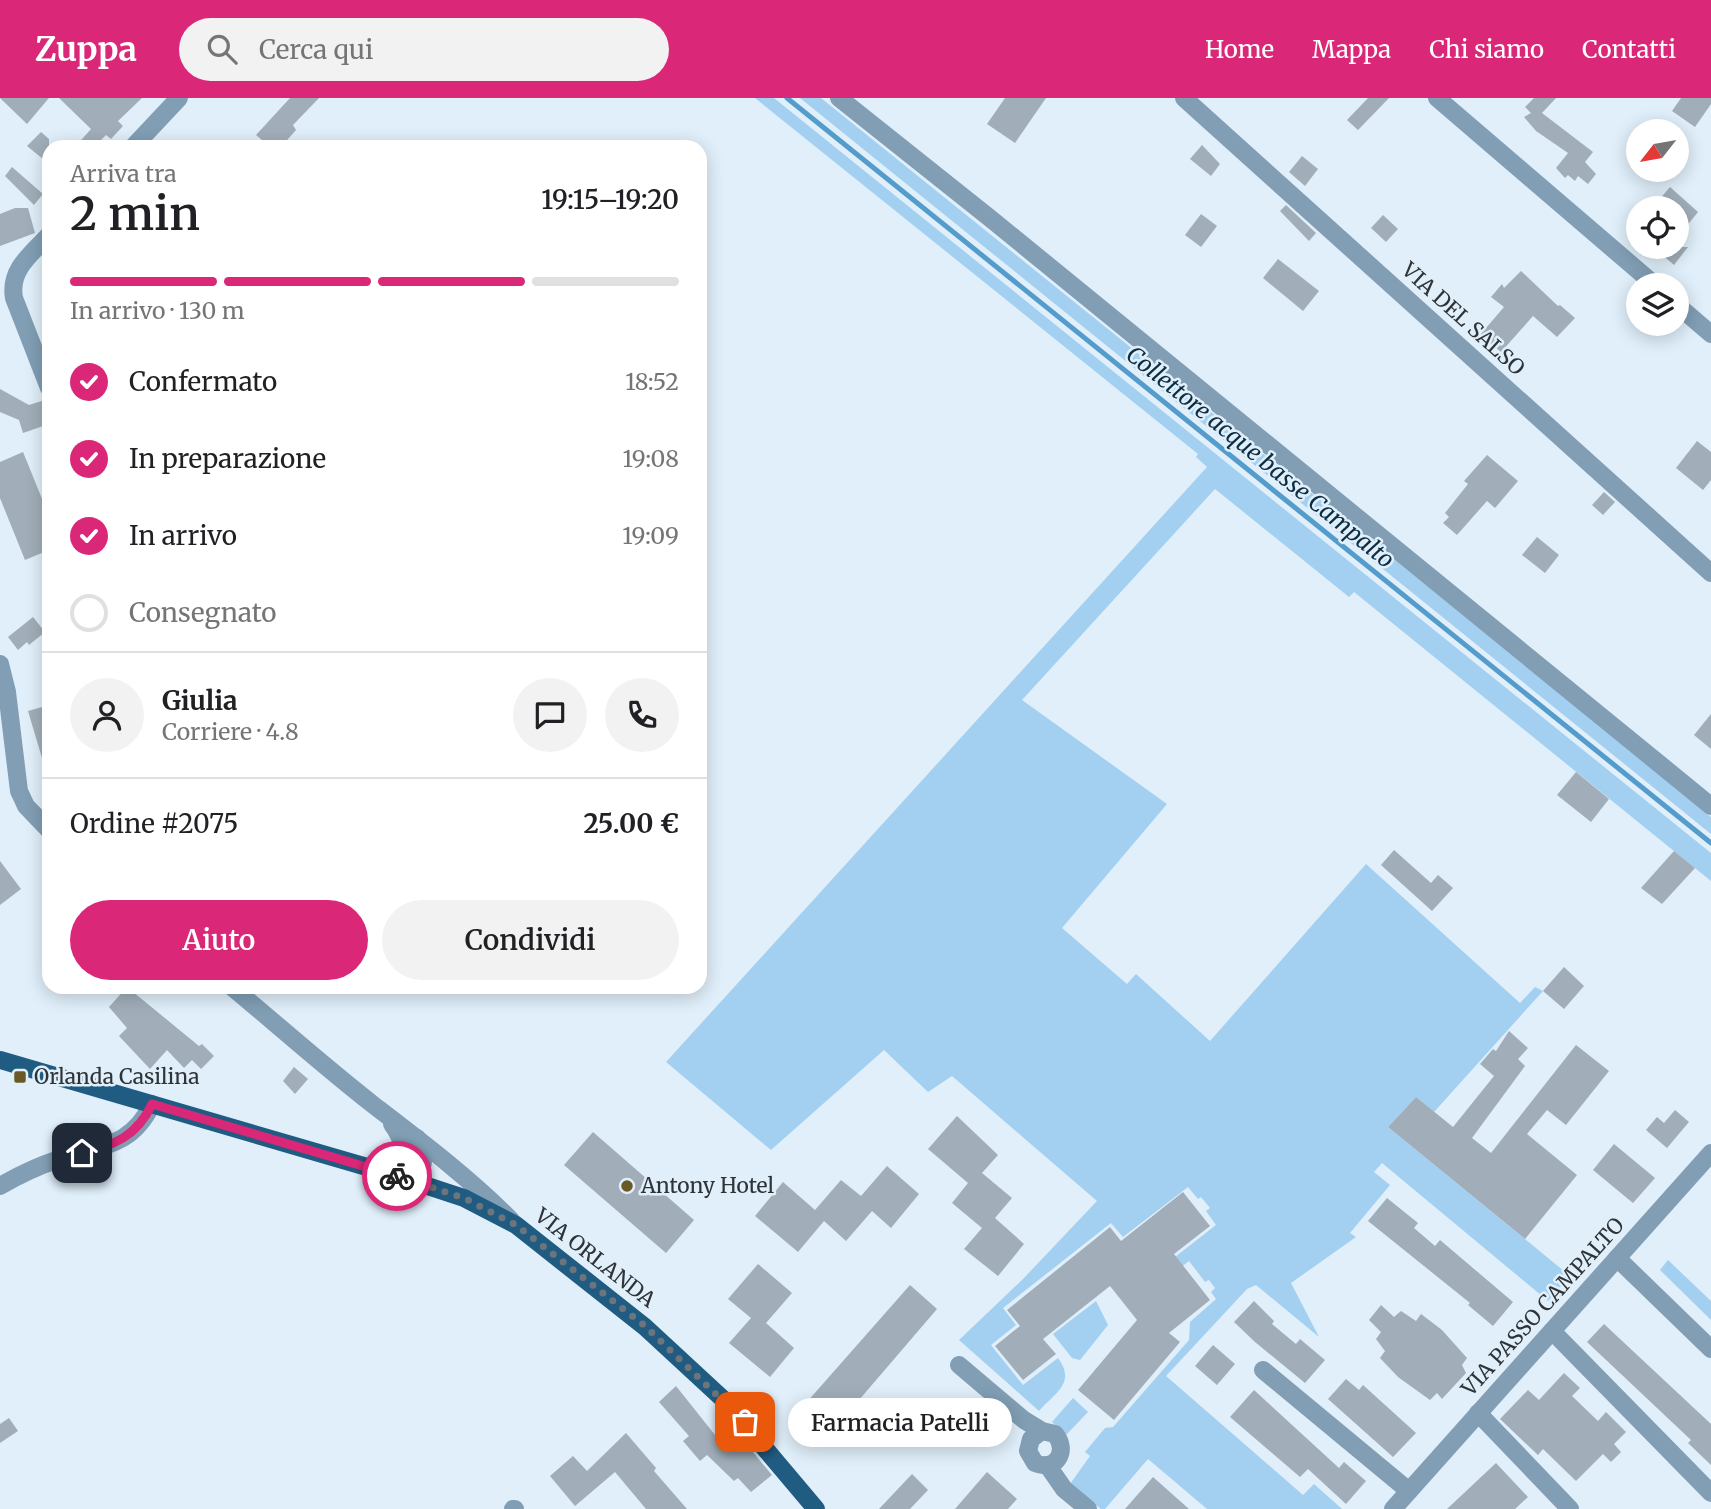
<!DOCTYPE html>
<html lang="it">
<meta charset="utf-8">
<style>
:root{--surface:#fff;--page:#f2f2f2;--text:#202124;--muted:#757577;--line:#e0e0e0;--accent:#db2777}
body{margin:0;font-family:Merriweather,serif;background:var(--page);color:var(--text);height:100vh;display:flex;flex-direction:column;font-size:26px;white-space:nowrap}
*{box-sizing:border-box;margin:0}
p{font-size:23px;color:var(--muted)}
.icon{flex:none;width:38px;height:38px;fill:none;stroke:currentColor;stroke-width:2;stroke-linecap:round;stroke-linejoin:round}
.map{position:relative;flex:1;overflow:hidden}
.panel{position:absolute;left:42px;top:42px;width:665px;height:854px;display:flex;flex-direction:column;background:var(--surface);border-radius:21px;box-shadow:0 4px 18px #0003}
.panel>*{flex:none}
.needle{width:46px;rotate:239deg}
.fabs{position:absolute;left:1626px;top:21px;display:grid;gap:14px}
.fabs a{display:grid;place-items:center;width:63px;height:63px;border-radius:50%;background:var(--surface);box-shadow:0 4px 18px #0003;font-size:35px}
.pin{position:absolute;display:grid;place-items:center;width:60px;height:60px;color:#fff;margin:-30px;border-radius:14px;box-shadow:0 4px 10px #0006}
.courier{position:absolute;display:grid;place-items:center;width:70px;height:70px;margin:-35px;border:5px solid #db2777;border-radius:50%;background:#fff;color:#222;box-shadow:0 2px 9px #0007}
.bubble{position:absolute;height:49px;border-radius:24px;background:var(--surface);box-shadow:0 4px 18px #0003;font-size:23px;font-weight:600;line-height:49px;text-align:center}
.head em{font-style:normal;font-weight:600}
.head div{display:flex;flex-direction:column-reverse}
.head{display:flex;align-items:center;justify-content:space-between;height:119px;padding:0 28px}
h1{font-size:46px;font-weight:600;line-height:52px}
.bar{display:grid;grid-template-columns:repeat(4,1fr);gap:10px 7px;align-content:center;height:84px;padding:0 28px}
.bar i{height:9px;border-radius:5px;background:var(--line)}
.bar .active{background:var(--accent)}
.bar p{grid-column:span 4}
.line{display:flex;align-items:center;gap:18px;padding:0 28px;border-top:2px solid var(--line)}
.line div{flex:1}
.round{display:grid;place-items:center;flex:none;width:74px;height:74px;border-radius:37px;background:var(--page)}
ol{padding:0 28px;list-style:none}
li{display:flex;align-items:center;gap:21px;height:77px}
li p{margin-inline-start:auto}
li .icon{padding:7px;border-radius:50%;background:var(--accent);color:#fff;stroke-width:4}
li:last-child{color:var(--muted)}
li i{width:38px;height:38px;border:4px solid var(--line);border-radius:50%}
.action{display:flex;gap:14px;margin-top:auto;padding:14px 28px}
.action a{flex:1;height:80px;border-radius:42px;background:var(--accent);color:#fff;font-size:28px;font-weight:600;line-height:80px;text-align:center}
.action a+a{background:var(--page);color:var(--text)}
header{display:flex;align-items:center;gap:42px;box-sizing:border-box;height:98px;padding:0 35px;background:var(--accent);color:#fff}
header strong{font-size:33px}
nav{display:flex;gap:38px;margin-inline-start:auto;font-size:24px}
.search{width:490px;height:63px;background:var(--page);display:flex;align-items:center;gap:18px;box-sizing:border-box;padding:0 24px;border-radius:38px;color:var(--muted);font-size:26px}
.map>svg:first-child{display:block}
</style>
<header>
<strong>Zuppa</strong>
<div class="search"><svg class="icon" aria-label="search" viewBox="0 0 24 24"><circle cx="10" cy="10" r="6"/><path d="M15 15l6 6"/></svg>Cerca qui</div>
<nav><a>Home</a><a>Mappa</a><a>Chi siamo</a><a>Contatti</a></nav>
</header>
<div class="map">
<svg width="1711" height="1411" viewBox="0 0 1711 1411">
<rect width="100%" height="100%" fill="#e0effa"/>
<g fill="#a3d0f1">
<path d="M 755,0 L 774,0 L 1711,755 L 1711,783 L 1354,494 L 1349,499 L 1215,391 L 1022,602 L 1167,706 L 1062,830 L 1127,886 L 1136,876 L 1210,943 L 1366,766 L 1520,905 L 1535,889 L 1543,893 L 1434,1014 L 1416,999 L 1388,1029 L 1570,1178 L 1548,1203 L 1382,1065 L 1374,1074 L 1390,1087 L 1350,1135 L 1356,1139 L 1291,1185 L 1319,1239 L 1256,1187 L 1247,1191 L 1166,1278 L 1303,1397 L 1314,1386 L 1342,1411 L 1207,1411 L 1148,1361 L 1105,1411 L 1101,1411 L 1070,1386 L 1090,1358 L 1085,1354 L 1105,1330 L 1113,1329 L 1189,1242 L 1190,1224 L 1216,1201 L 1211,1194 L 1215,1190 L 1209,1182 L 1205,1184 L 1189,1163 L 1160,1186 L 1166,1166 L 1216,1127 L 1206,1113 L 1210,1110 L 1201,1099 L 1198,1101 L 1188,1089 L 1123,1139 L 1111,1125 L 1003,1210 L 1016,1227 L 991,1247 L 1023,1287 L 1058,1260 C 1076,1285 1056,1294 1039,1313 L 959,1242 L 1023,1181 L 1097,1103 L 952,978 L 928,994 L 884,952 L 771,1052 L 666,964 L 1207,369 L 1196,359 L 1198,356 Z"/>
<path d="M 800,0 L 821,0 L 1590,619 L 1711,719 L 1711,736 Z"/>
<path d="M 1668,1162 L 1711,1203 L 1711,1222 L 1660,1172 Z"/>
<path d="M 1096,1203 L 1108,1227 L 1080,1262 L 1072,1260 L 1053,1236 Z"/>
<path d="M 1073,1300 L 1088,1314 L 1066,1337 L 1052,1324 Z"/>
</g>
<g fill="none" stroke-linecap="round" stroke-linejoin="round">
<path stroke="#549ccc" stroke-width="5" d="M 787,0 L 1711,745"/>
</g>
<g fill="#a1aeb9">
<path d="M 0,0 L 49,0 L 27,26 Z"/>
<path d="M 59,0 L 142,0 L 118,23 L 123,28 L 111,41 L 106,37 L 94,49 L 75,49 L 91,31 Z"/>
<path d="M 290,0 L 319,0 L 293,27 L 296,32 L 281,49 L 270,49 L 256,37 Z"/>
<path d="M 1005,0 L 1046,0 L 1015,45 L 987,26 Z"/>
<path d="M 1368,0 L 1389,0 L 1358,32 L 1347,22 Z"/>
<path d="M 1534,0 L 1556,0 L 1542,15 L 1593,54 L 1585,64 L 1596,76 L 1588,86 L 1578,78 L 1575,83 L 1568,77 L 1565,80 L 1556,70 L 1568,55 L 1536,33 L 1524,19 L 1531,15 L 1525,9 Z"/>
<path d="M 1681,0 L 1711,0 L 1711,6 L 1695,29 L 1672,13 Z"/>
<path d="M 41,34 L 49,41 L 49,66 L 27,48 Z"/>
<path d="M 1202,47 L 1220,66 L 1211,78 L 1190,61 Z"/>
<path d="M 1302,58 L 1318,71 L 1305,88 L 1289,74 Z"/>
<path d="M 12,69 L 43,96 L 34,107 L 5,78 Z"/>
<path d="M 1670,89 L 1698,114 L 1676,141 L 1676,110 L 1652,110 Z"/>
<path d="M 1286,107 L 1316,135 L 1309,143 L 1280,113 Z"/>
<path d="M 15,110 L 28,110 L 35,135 L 0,148 L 0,116 Z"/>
<path d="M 1201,116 L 1217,128 L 1201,149 L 1185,137 Z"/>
<path d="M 1383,117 L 1398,131 L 1386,144 L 1371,130 Z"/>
<path d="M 1653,149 L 1688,149 L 1674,167 Z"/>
<path d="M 1278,161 L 1319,193 L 1303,213 L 1263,180 Z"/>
<path d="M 1521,173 L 1558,208 L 1560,207 L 1575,220 L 1557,239 L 1533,218 L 1501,254 L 1480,237 L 1504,209 L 1491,199 L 1502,186 L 1504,190 Z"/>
<path d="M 0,291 L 29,307 L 45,302 L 49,326 L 23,335 L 19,322 L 0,314 Z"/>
<path d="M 1697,343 L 1711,354 L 1711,382 L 1703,392 L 1676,370 Z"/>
<path d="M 23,354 L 49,418 L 49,452 L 25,462 L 0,400 L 0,364 Z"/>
<path d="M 1487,357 L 1518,383 L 1495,410 L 1487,403 L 1457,437 L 1443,425 L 1449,419 L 1445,415 L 1468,386 L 1464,383 Z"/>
<path d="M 1604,394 L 1615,404 L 1603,417 L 1592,407 Z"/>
<path d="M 1537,439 L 1559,457 L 1545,475 L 1522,457 Z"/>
<path d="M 33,519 L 45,534 L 29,547 L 27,544 L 18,552 L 8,539 Z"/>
<path d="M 49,607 L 49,669 L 45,670 L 28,613 Z"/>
<path d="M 1711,616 L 1711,651 L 1694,637 Z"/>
<path d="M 1576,674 L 1609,701 L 1591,724 L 1557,697 Z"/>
<path d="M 1394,752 L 1431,785 L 1438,777 L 1453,790 L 1432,813 L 1381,767 Z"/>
<path d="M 1674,753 L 1695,770 L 1662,806 L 1641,790 Z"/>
<path d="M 0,763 L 21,791 L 0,807 Z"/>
<path d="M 1564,869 L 1584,888 L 1564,911 L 1543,893 Z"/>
<path d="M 127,889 L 199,948 L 202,946 L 214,958 L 201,971 L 192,962 L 184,970 L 167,952 L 150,971 L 119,938 L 127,930 L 109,909 Z"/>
<path d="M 1509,933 L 1528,950 L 1518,961 L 1525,968 L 1472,1040 L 1491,1055 L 1576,947 L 1609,973 L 1566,1027 L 1547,1012 L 1527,1036 L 1577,1077 L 1525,1141 L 1388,1029 L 1416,999 L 1453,1029 L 1494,978 L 1480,966 L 1493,951 L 1496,953 Z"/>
<path d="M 294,969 L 308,981 L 295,996 L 283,983 Z"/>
<path d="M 1675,1012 L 1689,1024 L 1667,1050 L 1646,1032 L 1657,1019 L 1664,1025 Z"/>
<path d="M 957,1018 L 998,1057 L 982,1075 L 1012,1100 L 995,1120 L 1024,1146 L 998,1178 L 964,1151 L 982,1130 L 952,1105 L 968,1085 L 928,1051 Z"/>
<path d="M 593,1034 L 694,1122 L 666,1155 L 564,1067 Z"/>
<path d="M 1614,1046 L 1655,1080 L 1633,1105 L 1593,1072 Z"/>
<path d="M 887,1068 L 919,1096 L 891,1130 L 872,1113 L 846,1143 L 824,1123 L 798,1154 L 755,1118 L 783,1084 L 815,1112 L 841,1082 L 861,1098 Z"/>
<path d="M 1183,1094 L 1210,1128 L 1174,1156 L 1210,1202 L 1169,1235 L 1180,1244 L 1114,1322 L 1078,1292 L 1137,1222 L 1110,1188 L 1043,1241 L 1056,1256 L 1023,1282 L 995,1248 L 1020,1228 L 1007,1212 L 1110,1129 L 1121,1143 Z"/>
<path d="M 1387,1100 L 1418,1125 L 1414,1130 L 1435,1148 L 1440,1142 L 1513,1204 L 1493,1228 L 1468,1207 L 1470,1205 L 1368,1123 Z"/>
<path d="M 758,1166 L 792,1195 L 766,1225 L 794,1250 L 770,1279 L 729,1245 L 751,1220 L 728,1201 Z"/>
<path d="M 910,1187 L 937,1211 L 835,1330 L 806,1305 Z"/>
<path d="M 1254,1203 L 1274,1223 L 1272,1226 L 1296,1246 L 1300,1241 L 1325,1262 L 1305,1285 L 1255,1244 L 1234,1224 Z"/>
<path d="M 1381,1207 L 1394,1219 L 1401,1213 L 1416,1223 L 1421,1216 L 1442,1232 L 1467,1260 L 1462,1267 L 1466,1275 L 1442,1301 L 1437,1295 L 1430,1302 L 1398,1279 L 1380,1260 L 1385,1253 L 1376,1241 L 1381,1234 L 1369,1222 Z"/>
<path d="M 1604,1226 L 1711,1326 L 1711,1367 L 1688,1345 L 1691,1342 L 1587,1244 Z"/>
<path d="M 1213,1247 L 1235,1266 L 1217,1287 L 1195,1268 Z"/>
<path d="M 1564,1275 L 1580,1290 L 1572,1298 L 1598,1323 L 1606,1314 L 1626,1334 L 1614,1346 L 1621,1354 L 1611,1364 L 1603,1356 L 1576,1383 L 1543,1351 L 1538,1357 L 1500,1321 L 1528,1292 L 1539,1302 Z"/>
<path d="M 1346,1281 L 1359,1292 L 1363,1287 L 1416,1335 L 1393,1359 L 1328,1301 Z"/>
<path d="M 676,1288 L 715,1337 L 724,1330 L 730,1333 L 739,1344 L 742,1341 L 772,1377 L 751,1394 L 738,1380 L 734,1383 L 707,1357 L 700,1363 L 683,1343 L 689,1338 L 659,1304 Z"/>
<path d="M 1254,1292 L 1339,1370 L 1344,1364 L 1366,1383 L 1346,1406 L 1308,1371 L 1300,1379 L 1230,1319 Z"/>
<path d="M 9,1320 L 18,1333 L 0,1345 L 0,1326 Z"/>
<path d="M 626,1335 L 656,1370 L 654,1373 L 687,1411 L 646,1411 L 615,1374 L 575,1408 L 550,1378 L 573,1358 L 587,1373 Z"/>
<path d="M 1496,1365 L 1528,1399 L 1515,1411 L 1447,1411 Z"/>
<path d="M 987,1374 L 1017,1401 L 1008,1411 L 955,1411 Z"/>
<path d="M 912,1376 L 928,1392 L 910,1411 L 879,1411 Z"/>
<path d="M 1153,1379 L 1189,1411 L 1125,1411 Z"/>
</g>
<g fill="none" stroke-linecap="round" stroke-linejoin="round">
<g stroke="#819eb4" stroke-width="18">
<path d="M 839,0 L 991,121 L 1711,708"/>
<path d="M 1184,0 L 1711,475"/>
<path d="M 1437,0 L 1655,187"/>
<path d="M 133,49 L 179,0"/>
<path d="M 49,137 C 31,156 9,172 14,200 L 49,290"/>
<path d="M 1676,206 L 1711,236"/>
<path d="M 0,566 L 7,594 L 19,693 L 26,708 L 49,732"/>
<path d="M 232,889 C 280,929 327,971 376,1009 C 423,1045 469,1080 511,1122"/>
<path d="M 417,1040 L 424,1058 L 419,1085"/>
<path d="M 391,1076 C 408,1060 405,1044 392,1026"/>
<path d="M 0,1088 C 19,1077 38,1068 59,1061 C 100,1047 131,1050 152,1006"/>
<path d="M 1617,1160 L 1711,1251"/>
<path d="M 1552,1233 L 1711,1395"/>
<path d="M 959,1267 L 1024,1322 L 1042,1333 L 1055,1336 C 1069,1353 1056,1374 1035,1365 L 1028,1353 L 1031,1341 L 1042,1333"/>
<path d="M 1263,1272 L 1409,1393"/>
<path d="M 1478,1315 L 1570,1411"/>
<path d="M 1048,1368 L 1064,1391 L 1088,1411"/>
<path d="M 513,1411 L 515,1411"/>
<path d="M 1393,1411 L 1711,1055"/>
</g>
<path stroke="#205c82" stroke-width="18" d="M 0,962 L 391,1076 L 464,1100 L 516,1127 L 645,1229 L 724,1302 L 816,1411"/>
</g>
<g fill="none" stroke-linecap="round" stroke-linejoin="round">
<path stroke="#6c757b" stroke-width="7" stroke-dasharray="0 12.6" d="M 397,1078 L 464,1100 L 516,1127 L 645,1228 L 745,1324"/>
<path stroke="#db2777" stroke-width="9" d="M 82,1055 C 115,1047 137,1038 152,1006 L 397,1078"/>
</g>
<g fill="#6a5826" stroke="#e0effa" stroke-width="2.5">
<rect x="13" y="972" width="14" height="14" rx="3.5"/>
<circle cx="627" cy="1088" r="7"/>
</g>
<g text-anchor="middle" stroke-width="5" stroke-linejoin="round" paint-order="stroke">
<g font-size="21" fill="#2e3337" stroke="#e0effa">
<text transform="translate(1463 221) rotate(42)" y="7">VIA DEL SALSO</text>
<text transform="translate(595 1160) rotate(38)" y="7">VIA ORLANDA</text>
<text transform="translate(1543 1209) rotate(-48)" y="7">VIA PASSO CAMPALTO</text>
</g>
<g font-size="21" fill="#2e3337" stroke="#e0effa" text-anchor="start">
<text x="34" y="986">Orlanda Casilina</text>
<text x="641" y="1095">Antony Hotel</text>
</g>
<g font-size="23" font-style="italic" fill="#0d2e42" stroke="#e0effa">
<text transform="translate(1260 359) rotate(39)" y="8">Collettore acque basse Campalto</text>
</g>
</g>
</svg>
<div class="fabs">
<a><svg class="needle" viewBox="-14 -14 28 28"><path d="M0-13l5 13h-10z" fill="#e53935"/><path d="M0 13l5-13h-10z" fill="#757577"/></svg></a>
<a><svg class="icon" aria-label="locate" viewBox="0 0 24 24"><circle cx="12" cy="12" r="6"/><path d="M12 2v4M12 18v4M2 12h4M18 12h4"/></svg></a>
<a><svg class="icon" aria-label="layers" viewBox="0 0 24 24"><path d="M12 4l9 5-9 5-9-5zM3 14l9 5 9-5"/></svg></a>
</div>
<div class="pin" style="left:745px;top:1324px;background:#ea580c"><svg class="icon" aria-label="bag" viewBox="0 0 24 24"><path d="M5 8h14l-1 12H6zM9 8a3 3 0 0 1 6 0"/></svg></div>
<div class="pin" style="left:82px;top:1055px;background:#1f2937"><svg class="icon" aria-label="home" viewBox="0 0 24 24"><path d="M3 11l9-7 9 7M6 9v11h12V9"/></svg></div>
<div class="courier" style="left:397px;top:1078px"><svg class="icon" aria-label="bike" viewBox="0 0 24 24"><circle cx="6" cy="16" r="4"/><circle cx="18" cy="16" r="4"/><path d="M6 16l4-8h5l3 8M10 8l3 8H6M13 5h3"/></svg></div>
<div class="bubble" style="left:788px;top:1300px;width:224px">Farmacia Patelli</div>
<section class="panel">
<div class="head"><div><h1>2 min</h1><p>Arriva tra</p></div><em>19:15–19:20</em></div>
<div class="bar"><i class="active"></i><i class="active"></i><i class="active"></i><i></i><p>In arrivo · 130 m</p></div>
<ol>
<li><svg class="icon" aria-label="check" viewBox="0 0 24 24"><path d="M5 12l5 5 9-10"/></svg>Confermato<p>18:52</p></li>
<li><svg class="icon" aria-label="check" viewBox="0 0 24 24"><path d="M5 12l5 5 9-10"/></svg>In preparazione<p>19:08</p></li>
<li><svg class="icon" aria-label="check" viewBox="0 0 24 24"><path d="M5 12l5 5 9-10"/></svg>In arrivo<p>19:09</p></li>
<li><i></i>Consegnato</li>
</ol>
<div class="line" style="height:126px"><a class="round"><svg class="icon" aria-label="person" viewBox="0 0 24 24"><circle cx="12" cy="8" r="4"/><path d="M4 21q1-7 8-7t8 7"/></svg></a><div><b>Giulia</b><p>Corriere · 4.8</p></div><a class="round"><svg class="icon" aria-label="chat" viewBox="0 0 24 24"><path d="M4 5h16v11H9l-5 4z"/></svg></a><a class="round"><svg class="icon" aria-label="phone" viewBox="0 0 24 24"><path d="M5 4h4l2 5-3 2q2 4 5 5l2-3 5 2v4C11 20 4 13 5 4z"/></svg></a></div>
<div class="line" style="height:91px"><div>Ordine #2075</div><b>25.00 €</b></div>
<div class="action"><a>Aiuto</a><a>Condividi</a></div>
</section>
</div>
